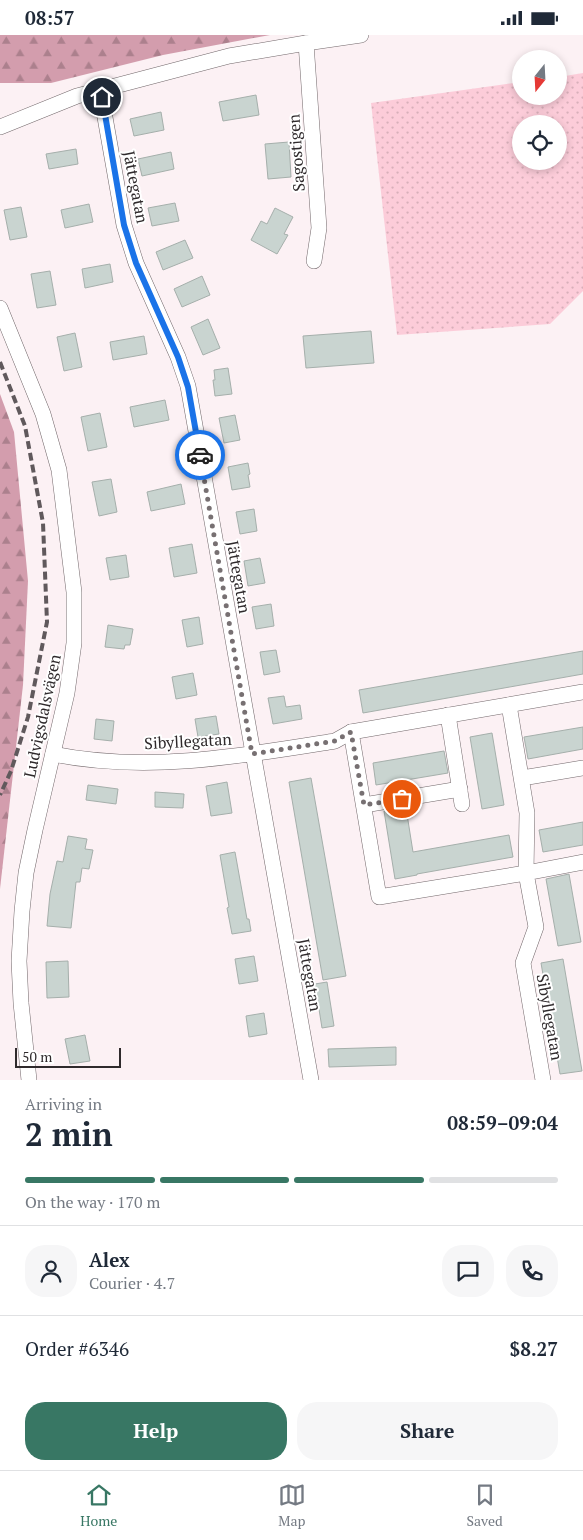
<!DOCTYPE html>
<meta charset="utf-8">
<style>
:root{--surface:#fff;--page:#f6f6f7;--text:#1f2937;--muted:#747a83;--line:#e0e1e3;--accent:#387764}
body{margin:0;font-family:"PT Serif",serif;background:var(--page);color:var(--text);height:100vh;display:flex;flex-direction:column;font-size:19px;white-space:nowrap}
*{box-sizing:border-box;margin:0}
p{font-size:16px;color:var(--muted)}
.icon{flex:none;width:28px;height:28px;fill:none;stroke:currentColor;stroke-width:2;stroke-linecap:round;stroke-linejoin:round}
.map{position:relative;height:1045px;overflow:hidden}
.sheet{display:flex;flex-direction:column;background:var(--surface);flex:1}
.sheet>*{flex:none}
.needle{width:32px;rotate:198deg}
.fabs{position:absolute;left:512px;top:15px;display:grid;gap:10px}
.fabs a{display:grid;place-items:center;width:55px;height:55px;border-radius:50%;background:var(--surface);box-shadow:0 2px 8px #0003;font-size:25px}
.scale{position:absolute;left:15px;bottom:12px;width:106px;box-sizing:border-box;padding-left:5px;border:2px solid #2f2a2c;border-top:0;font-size:14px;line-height:18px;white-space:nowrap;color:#2f2a2c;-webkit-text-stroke:4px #fff;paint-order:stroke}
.pin{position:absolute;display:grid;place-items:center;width:42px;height:42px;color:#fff;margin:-21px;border:2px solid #fff;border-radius:50%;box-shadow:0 1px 5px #0007}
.courier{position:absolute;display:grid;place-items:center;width:50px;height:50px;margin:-25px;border:4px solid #1a73e8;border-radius:50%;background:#fff;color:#222;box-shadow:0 1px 6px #0007}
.headline em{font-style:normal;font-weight:700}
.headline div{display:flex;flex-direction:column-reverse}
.headline{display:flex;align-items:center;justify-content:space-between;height:85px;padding:0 25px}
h1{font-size:32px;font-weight:700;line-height:38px}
.bar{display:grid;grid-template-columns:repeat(4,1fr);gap:8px 5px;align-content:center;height:60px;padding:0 25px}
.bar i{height:6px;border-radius:4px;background:var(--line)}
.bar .on{background:var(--accent)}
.bar p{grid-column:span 4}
.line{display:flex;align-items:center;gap:12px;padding:0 25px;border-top:1px solid var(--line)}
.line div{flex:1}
.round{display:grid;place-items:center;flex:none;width:52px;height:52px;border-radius:20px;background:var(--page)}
.action{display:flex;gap:10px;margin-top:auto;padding:10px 25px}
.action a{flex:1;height:58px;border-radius:20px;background:var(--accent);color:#fff;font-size:20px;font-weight:700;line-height:58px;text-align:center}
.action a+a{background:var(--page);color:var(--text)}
.status{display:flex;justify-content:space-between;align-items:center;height:35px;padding:0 25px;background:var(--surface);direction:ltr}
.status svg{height:14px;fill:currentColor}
.menu{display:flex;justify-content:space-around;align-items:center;height:70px;border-top:1px solid var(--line);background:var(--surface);font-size:14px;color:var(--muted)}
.menu a{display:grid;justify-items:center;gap:2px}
.menu .on{color:var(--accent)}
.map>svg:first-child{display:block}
</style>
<div class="status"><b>08:57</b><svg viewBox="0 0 49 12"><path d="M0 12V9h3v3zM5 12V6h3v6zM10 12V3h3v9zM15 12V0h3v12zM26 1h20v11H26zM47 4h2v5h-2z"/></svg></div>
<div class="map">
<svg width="583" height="1045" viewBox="0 0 583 1045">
<defs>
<pattern id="grass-dots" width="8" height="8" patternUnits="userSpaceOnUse" patternTransform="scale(1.25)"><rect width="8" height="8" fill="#fcccd9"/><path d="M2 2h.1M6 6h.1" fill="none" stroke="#d8afba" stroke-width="1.8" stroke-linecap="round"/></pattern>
<pattern id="forest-firs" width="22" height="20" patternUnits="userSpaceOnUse" patternTransform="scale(1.25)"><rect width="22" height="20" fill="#d39dad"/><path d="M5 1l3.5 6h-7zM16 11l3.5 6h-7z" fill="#ac808d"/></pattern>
</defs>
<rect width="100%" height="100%" fill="#fcf1f4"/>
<path fill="url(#grass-dots)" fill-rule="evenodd" d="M 583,38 L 583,256 L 550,289 L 397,300 L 371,68 L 521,47 L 521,61 L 559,61 L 559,42 ZM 521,89 L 559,89 L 559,126 L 521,126 Z"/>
<g fill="url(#forest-firs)">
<path d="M 0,0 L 270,0 L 163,20 L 51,48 L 0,48 Z"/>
<path d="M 0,359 L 14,397 L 28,546 L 23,650 L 0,854 Z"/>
</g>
<g fill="#c9d4d0" stroke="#a5afab">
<path d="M 256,60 L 259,80 L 223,86 L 219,67 Z"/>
<path d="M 161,77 L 164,95 L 134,101 L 130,84 Z"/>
<path d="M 289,107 L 291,142 L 268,144 L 265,109 Z"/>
<path d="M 76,114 L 78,129 L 49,134 L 46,119 Z"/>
<path d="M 171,117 L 174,134 L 142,141 L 138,124 Z"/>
<path d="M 175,168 L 179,186 L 152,191 L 148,173 Z"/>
<path d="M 89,169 L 93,187 L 65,193 L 61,175 Z"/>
<path d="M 21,172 L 27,202 L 10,205 L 4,175 Z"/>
<path d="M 275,173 L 293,182 L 284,199 L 288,200 L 277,219 L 251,205 L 261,186 L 267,189 Z"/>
<path d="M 185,205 L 193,223 L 163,235 L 156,217 Z"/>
<path d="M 110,229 L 113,247 L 85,253 L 82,234 Z"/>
<path d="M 50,236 L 56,270 L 37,273 L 31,239 Z"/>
<path d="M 202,241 L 210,260 L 182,272 L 174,254 Z"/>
<path d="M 208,284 L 220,313 L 203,320 L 191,292 Z"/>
<path d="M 371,296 L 374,328 L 306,333 L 303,301 Z"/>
<path d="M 75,298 L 82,332 L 64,336 L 57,302 Z"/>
<path d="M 144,301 L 147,319 L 113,325 L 110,307 Z"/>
<path d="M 228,333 L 232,359 L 215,361 L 213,345 L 215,345 L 214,335 Z"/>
<path d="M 165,365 L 169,385 L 134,392 L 130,372 Z"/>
<path d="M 100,378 L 107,412 L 88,416 L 81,382 Z"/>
<path d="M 235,380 L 240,405 L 224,408 L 219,383 Z"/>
<path d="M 248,428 L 250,439 L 248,440 L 250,452 L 232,455 L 228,432 Z"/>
<path d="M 111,444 L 117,477 L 99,481 L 92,447 Z"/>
<path d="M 181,449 L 185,469 L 151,476 L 147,457 Z"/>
<path d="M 254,474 L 257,496 L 240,499 L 236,477 Z"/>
<path d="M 192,509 L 197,538 L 174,542 L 169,513 Z"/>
<path d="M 126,520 L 129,542 L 110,545 L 106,523 Z"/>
<path d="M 260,523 L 265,548 L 248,551 L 244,526 Z"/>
<path d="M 271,569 L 274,591 L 256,594 L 252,572 Z"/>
<path d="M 199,582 L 203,609 L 187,612 L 182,585 Z"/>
<path d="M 108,590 L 133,594 L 130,610 L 125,610 L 124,614 L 105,612 Z"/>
<path d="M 276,615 L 280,637 L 264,640 L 260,617 Z"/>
<path d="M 583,616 L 583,639 L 363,678 L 359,655 Z"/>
<path d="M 193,638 L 197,660 L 176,664 L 172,642 Z"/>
<path d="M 284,661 L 286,672 L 300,670 L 302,684 L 273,689 L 268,663 Z"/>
<path d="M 216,681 L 219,699 L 198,702 L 195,684 Z"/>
<path d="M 96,684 L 114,686 L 112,706 L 94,704 Z"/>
<path d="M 583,692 L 583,714 L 528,724 L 524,702 Z"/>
<path d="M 492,698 L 504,770 L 482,774 L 470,702 Z"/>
<path d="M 444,716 L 448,738 L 376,750 L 373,728 Z"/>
<path d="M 311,743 L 346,941 L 323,945 L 289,747 Z"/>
<path d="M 227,747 L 232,778 L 211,781 L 206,751 Z"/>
<path d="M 88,750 L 118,754 L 116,769 L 86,765 Z"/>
<path d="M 155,757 L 184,759 L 183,773 L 155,772 Z"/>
<path d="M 406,773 L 413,817 L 509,800 L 513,822 L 417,839 L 417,840 L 395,844 L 384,776 Z"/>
<path d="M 583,787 L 583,810 L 543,817 L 539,795 Z"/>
<path d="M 68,801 L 87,804 L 85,814 L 93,815 L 89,834 L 82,833 L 80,847 L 76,847 L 71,893 L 47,891 L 50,859 L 57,826 L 63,827 Z"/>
<path d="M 235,817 L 247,884 L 249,884 L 251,896 L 232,899 L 227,873 L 229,872 L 220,820 Z"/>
<path d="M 569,839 L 581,907 L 558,911 L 546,844 Z"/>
<path d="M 254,921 L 258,946 L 239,949 L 235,924 Z"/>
<path d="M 563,924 L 582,1036 L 560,1039 L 541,928 Z"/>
<path d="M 68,926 L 69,962 L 47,963 L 46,927 Z"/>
<path d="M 327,947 L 334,991 L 322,993 L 315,949 Z"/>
<path d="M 264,978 L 267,999 L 249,1002 L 246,981 Z"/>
<path d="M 85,1000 L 90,1026 L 70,1029 L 65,1004 Z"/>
<path d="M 396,1012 L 396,1030 L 329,1032 L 328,1014 Z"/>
</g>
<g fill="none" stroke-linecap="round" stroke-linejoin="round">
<defs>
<g id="minor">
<path d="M 306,8 L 319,193 L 314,226"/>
<path d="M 100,54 L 124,190 L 136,228 L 178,322 L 188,351 L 311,1045"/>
<path d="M 0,92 L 77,61 L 229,21 L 306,8 L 361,0"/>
<path d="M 0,273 L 43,379 L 59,435 L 74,557 L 74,608 L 67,658 L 35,795 L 26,838 L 22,876 L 19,926 L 21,968 L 29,1045"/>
<path d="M 448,680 L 462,769"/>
<path d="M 351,697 L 379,862 L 526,838 L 527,778 L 509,670"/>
<path d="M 53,719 C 147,738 242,721 335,706 L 351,697 L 583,657"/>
<path d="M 522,743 L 583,733"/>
<path d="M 364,770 L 460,754"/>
<path d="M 543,1045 L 523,928 L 536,892 L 526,838 L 583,827"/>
</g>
</defs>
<use href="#minor" stroke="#72686b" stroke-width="16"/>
<use href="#minor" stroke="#fff" stroke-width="15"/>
<path stroke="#60595c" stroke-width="4" stroke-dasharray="8 4" stroke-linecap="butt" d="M 0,327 L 25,391 L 43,488 L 47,587 L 28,682 L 11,736 L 0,760"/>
</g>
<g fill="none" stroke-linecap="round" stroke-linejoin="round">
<path stroke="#777072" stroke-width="5" stroke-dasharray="0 9" d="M 200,420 L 252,719 L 335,706 L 351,697 L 364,770 L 402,764"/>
<path stroke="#1a73e8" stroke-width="6" d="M 102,62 L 124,190 L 136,228 L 178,322 L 188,352 L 200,420"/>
</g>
<g text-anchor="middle" stroke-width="4" stroke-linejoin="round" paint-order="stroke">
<g font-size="16" fill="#2f2a2c" stroke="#fff">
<text transform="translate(296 118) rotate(-94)" y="6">Sagostigen</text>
<text transform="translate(136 152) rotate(79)" y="6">Jättegatan</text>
<text transform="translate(239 542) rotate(80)" y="6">Jättegatan</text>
<text transform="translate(42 681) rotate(-78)" y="6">Ludvigsdalsvägen</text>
<text transform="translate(188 706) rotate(-3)" y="6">Sibyllegatan</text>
<text transform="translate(310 940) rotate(80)" y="6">Jättegatan</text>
<text transform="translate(550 982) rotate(80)" y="6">Sibyllegatan</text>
</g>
</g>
</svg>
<div class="fabs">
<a><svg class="needle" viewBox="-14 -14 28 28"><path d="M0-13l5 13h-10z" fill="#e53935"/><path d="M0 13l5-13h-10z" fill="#747a83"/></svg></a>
<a><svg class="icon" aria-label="locate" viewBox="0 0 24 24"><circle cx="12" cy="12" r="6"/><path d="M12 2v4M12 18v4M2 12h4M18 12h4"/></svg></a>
</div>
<div class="scale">50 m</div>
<div class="pin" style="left:402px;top:764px;background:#ea580c"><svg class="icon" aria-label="bag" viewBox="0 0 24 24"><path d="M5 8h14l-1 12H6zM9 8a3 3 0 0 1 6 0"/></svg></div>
<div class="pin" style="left:102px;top:62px;background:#1f2937"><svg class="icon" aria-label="home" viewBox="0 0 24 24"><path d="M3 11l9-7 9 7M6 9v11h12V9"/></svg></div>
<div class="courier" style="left:200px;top:420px"><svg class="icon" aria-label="car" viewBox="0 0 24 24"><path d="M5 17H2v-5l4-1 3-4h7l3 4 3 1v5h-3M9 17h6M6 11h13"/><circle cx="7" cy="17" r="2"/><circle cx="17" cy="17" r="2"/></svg></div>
</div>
<section class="sheet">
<div class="headline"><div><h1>2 min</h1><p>Arriving in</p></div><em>08:59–09:04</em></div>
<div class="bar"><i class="on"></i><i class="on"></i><i class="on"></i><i></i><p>On the way · 170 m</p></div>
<div class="line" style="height:90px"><a class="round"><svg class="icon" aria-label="person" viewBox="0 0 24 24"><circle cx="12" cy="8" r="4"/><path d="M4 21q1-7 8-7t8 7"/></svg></a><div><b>Alex</b><p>Courier · 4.7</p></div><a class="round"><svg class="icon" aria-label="chat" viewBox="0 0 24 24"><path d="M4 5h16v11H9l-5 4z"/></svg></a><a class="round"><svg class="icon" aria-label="phone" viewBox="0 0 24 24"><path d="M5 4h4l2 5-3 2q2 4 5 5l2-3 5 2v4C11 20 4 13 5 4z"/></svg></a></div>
<div class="line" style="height:65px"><div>Order #6346</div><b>$8.27</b></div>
<div class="action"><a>Help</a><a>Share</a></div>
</section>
<nav class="menu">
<a class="on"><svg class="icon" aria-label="home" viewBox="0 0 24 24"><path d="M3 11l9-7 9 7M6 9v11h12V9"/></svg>Home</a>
<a><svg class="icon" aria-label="map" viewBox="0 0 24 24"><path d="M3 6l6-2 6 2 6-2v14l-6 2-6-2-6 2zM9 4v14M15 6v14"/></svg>Map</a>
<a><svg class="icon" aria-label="saved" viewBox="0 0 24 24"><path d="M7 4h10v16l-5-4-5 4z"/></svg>Saved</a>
</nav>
